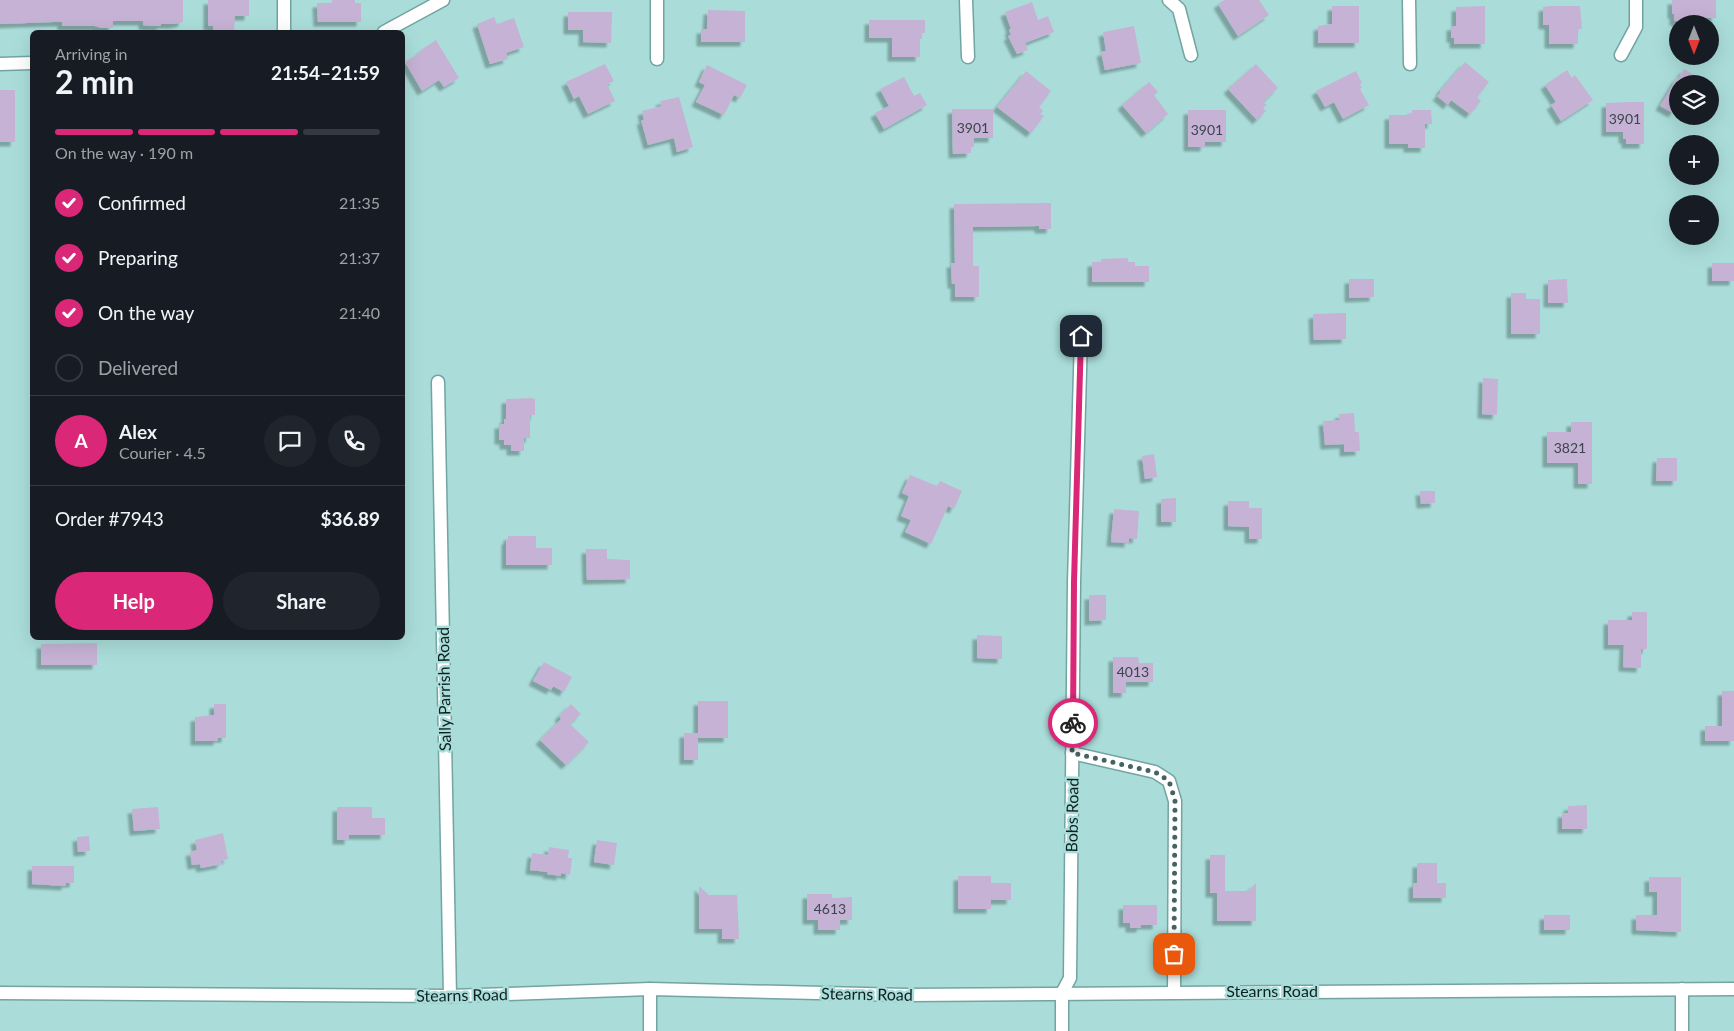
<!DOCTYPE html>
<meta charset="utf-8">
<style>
:root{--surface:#171b24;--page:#20242c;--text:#f1f3f6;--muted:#9ea1a6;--line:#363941;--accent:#db2777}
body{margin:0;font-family:Lato,sans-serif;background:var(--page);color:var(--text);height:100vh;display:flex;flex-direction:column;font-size:19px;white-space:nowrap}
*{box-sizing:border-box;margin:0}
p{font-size:16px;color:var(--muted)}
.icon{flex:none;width:28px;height:28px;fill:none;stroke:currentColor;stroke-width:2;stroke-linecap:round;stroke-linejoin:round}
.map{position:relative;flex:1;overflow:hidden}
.sheet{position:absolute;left:30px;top:30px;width:375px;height:610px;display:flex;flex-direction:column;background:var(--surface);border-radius:8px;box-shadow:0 5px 20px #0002}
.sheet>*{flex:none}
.needle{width:32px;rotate:180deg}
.buttons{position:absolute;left:1669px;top:15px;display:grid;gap:10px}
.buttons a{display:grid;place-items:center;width:50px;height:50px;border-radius:50%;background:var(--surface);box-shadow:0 5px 20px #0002;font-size:25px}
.pin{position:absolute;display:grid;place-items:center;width:42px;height:42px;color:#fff;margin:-21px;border-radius:10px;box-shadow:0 2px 8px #0006}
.courier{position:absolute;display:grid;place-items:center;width:50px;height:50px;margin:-25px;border:4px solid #db2777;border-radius:50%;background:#fff;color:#222;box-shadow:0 1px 6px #0007}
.headline em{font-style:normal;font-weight:700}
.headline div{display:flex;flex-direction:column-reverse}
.headline{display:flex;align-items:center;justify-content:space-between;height:85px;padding:0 25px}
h1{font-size:32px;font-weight:700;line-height:38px}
.bar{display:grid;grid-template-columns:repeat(4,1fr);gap:8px 5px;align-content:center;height:60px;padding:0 25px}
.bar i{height:6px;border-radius:4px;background:var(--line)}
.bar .on{background:var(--accent)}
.bar p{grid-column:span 4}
.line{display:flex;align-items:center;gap:12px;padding:0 25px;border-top:1px solid var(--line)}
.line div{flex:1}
.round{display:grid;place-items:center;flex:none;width:52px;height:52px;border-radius:26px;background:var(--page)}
ol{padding:0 25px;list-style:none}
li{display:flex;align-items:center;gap:15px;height:55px}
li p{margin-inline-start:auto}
li .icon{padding:5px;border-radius:50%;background:var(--accent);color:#fff;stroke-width:4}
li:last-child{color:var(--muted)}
li i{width:28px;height:28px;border:2px solid var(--line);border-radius:50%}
.primary-button{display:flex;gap:10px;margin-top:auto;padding:10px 25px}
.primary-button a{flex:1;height:58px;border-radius:30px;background:var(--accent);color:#fff;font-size:20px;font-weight:700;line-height:58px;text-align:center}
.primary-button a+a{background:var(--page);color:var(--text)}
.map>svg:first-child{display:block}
</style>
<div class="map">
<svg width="1734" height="1031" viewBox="0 0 1734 1031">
<defs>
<filter id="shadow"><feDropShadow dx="-4.5" dy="4.5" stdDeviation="1" flood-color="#0004"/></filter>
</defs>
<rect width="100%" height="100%" fill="#aaddda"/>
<g fill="#c6b2d4" filter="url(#shadow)">
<path d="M 0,0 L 183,0 L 183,22 L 174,24 L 161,24 L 161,26 L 149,26 L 143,25 L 143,21 L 113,21 L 113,28 L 101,28 L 95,26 L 62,26 L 62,22 L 53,22 L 0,24 Z"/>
<path d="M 208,0 L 249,0 L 249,16 L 235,16 L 234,32 L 213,32 L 213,26 L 208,26 Z"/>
<path d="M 332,0 L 355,0 L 355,3 L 361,3 L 361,22 L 318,22 L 317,3 L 332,3 Z"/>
<path d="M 1224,0 L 1259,0 L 1269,15 L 1238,36 L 1218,4 Z"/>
<path d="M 1672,0 L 1716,0 L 1716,18 L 1705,18 L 1705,24 L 1677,24 L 1677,21 L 1674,21 L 1674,14 L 1672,14 Z"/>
<path d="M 1032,2 L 1038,20 L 1048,16 L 1054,32 L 1025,43 L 1028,50 L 1017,54 L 1008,36 L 1011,35 L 1009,30 L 1011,29 L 1005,12 Z"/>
<path d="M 1332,6 L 1359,6 L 1359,43 L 1318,43 L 1318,26 L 1332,24 Z"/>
<path d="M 1485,6 L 1485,44 L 1454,44 L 1454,38 L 1451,38 L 1451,26 L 1456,26 L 1456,7 Z"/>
<path d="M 1549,6 L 1580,6 L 1582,29 L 1578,29 L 1578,44 L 1549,44 L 1549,25 L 1543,25 L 1543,7 Z"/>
<path d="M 708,10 L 745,11 L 745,42 L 701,42 L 701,29 L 707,29 Z"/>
<path d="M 568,12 L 612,12 L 611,43 L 583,42 L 583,30 L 568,30 Z"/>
<path d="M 494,17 L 497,24 L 514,18 L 524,47 L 506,53 L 508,59 L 490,64 L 477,24 Z"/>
<path d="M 869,20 L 925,20 L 925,33 L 922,33 L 922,39 L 920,39 L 920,57 L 892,57 L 892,38 L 869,38 Z"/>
<path d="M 1134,26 L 1141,63 L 1105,70 L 1101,52 L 1106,51 L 1103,32 Z"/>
<path d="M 436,40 L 459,78 L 444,87 L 439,80 L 422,91 L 405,62 L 421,52 L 420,51 Z"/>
<path d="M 1465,62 L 1489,82 L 1477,97 L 1481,101 L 1470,114 L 1451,100 L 1448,105 L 1437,96 L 1441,92 L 1440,91 Z"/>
<path d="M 605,64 L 614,81 L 607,84 L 615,101 L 588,114 L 579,96 L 574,99 L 566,82 Z"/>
<path d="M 1256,64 L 1278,88 L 1263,102 L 1267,105 L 1263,108 L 1266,111 L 1257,120 L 1228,89 Z"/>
<path d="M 707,65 L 747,85 L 740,98 L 734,95 L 724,115 L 696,102 L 705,85 L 699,82 Z"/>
<path d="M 1684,69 L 1709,84 L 1678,84 L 1678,105 L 1673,113 L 1660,106 L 1678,76 L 1678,79 Z"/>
<path d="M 1567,70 L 1572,78 L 1575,75 L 1593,100 L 1561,121 L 1551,105 L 1556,102 L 1545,85 Z"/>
<path d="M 1026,71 L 1051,91 L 1039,107 L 1043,111 L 1040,114 L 1044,116 L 1031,133 L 997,107 Z"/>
<path d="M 1356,71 L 1362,83 L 1360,84 L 1362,88 L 1360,89 L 1369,105 L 1343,119 L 1334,102 L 1325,107 L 1316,91 Z"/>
<path d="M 904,77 L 914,96 L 920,93 L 927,105 L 884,129 L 875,113 L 889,106 L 880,89 Z"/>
<path d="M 1149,82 L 1158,92 L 1154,95 L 1168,114 L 1146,133 L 1122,105 Z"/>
<rect x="0" y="90" width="15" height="52"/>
<path d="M 679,97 L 693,147 L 677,152 L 674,138 L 648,145 L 641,120 L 644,120 L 642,111 L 662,106 L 660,101 Z"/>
<path d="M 1631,102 L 1644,102 L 1644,144 L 1626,144 L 1626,139 L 1623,139 L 1623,132 L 1606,132 L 1606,103 Z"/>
<path d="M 952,109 L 993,109 L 993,138 L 974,138 L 974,147 L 971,147 L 971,153 L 953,154 Z"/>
<path d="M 1188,110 L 1226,110 L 1226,142 L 1205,142 L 1205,147 L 1188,147 Z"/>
<path d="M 1412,110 L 1431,110 L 1432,124 L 1425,124 L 1425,148 L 1408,148 L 1408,144 L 1389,144 L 1389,115 L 1408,115 L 1408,114 L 1412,114 Z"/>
<path d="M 1051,203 L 1051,229 L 1039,229 L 1039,226 L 973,227 L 973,266 L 979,266 L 979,297 L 955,297 L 955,284 L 952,284 L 951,263 L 955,263 L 954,204 Z"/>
<path d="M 1128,258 L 1128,262 L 1135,262 L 1135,266 L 1149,266 L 1149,282 L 1092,282 L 1092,262 L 1101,262 L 1101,259 Z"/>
<rect x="1712" y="263" width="22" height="18"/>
<path d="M 1349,279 L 1374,279 L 1374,297 L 1349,298 Z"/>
<path d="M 1567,279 L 1568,303 L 1548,303 L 1548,280 Z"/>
<path d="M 1511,293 L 1526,293 L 1526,299 L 1540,299 L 1540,334 L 1511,334 Z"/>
<path d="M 1346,313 L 1346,339 L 1314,340 L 1313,314 Z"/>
<path d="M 1483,378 L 1498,379 L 1497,415 L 1482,414 Z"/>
<path d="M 531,398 L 535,399 L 535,415 L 530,415 L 530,438 L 524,438 L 524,451 L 511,451 L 511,445 L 504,445 L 504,440 L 499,440 L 499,424 L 504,424 L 504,419 L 506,419 L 506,399 Z"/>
<path d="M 1354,413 L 1355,432 L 1359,432 L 1360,451 L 1344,452 L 1344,444 L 1325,445 L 1323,421 L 1340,420 L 1339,414 Z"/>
<path d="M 1571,422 L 1592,422 L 1592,484 L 1578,484 L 1578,463 L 1547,463 L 1547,432 L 1571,432 Z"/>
<path d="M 1154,454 L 1157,477 L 1145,479 L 1142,456 Z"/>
<path d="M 1657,458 L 1677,458 L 1677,481 L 1656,481 Z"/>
<path d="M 910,475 L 937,486 L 940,481 L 962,491 L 954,509 L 948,506 L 931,544 L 905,532 L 911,520 L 901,516 L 909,496 L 902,493 Z"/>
<path d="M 1420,491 L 1435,491 L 1435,503 L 1421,504 Z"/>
<path d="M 1176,498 L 1176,522 L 1161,522 L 1161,499 Z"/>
<path d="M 1228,501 L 1249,501 L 1249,508 L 1262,508 L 1262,539 L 1249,539 L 1249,527 L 1228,526 Z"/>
<path d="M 1114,509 L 1139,511 L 1137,539 L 1129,538 L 1129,543 L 1111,542 Z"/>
<path d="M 508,536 L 536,536 L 536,548 L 552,548 L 552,565 L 506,565 L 506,540 L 508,540 Z"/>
<path d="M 586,549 L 607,549 L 607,559 L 630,560 L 630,579 L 587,580 Z"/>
<path d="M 1089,595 L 1106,595 L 1106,620 L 1089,621 Z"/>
<path d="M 1632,612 L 1647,612 L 1647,649 L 1641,649 L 1641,668 L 1623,667 L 1624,645 L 1608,645 L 1608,620 L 1632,620 Z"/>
<path d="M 977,635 L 1002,636 L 1002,659 L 977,658 Z"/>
<path d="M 97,643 L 97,665 L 41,665 L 41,644 Z"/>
<path d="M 1113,657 L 1138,657 L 1139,663 L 1153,663 L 1153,682 L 1126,682 L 1126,693 L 1113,693 Z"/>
<path d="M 544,662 L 572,677 L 564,692 L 553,686 L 551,690 L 533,681 Z"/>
<path d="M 1722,691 L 1734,691 L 1734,741 L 1705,741 L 1705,726 L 1722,726 Z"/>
<rect x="698" y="701" width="30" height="37"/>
<path d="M 214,704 L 226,704 L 226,738 L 218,738 L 218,741 L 195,741 L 195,717 L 214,715 Z"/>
<path d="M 571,704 L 581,714 L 570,724 L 589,742 L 566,765 L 540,740 L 561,719 L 559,716 Z"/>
<rect x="684" y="733" width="14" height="27"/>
<path d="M 1587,805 L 1587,829 L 1562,829 L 1562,813 L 1568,813 L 1568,806 Z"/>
<path d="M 158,807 L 160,829 L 134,831 L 132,809 Z"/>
<path d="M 337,807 L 372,807 L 372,818 L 385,818 L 385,835 L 349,835 L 349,840 L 337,840 Z"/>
<path d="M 223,833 L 228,859 L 221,861 L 222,864 L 201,868 L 200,864 L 192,865 L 190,852 L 197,850 L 195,840 Z"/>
<path d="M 89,836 L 90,851 L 78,852 L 77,837 Z"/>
<path d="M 597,840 L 617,843 L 614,865 L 594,862 Z"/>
<path d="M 549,847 L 569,850 L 568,858 L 572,858 L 570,875 L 561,873 L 561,876 L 547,874 L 548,872 L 530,870 L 532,853 L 548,855 Z"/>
<path d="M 1210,855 L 1225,855 L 1225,891 L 1248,891 L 1256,883 L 1256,921 L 1217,921 L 1217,893 L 1210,893 Z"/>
<path d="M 1417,863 L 1437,863 L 1437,883 L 1446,883 L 1446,898 L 1413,898 L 1413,883 L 1417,883 Z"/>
<path d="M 32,866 L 74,866 L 74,883 L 66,883 L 66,886 L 32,884 Z"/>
<path d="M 958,876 L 991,876 L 991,883 L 1011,883 L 1011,900 L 991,900 L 991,909 L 958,909 Z"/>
<path d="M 1649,877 L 1681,877 L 1681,932 L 1636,930 L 1636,915 L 1657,915 L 1657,892 L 1649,892 Z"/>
<path d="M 699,886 L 709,895 L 737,895 L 739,939 L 722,939 L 722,929 L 699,929 Z"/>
<path d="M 807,894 L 832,894 L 832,898 L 852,897 L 852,920 L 840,920 L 840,930 L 818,930 L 818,920 L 807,920 Z"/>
<path d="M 1123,905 L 1157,905 L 1157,925 L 1141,925 L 1141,928 L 1130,928 L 1130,923 L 1123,923 Z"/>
<rect x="1544" y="915" width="26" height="15"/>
</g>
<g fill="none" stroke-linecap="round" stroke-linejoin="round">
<defs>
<g id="street">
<path d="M 284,0 L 284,32"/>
<path d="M 657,0 L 657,59"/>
<path d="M 966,0 L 968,57"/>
<path d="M 1169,0 L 1179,9 L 1191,55"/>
<path d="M 1409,0 L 1410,64"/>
<path d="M 384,32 L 443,0"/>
<path d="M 1621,55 L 1636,27 L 1636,0"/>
<path d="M 0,64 L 32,63"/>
<path d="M 438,382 L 450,996"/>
<path d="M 1072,753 L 1155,772 L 1169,781 L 1175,801 L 1174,992"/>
<path d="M 1682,989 L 1682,1031"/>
<path d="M 0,993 L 450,996 L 650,989 L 906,995 L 1734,989"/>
<path d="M 650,1031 L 650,989"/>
<path d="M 1062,1031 L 1062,993 L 1070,978 L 1074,582 L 1081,336"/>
</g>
</defs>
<use href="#street" stroke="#72a4a1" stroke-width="15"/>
<use href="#street" stroke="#fff" stroke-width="12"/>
</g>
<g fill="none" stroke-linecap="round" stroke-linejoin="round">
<path stroke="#446362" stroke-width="5" stroke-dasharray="0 9" d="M 1073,723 L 1072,753 L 1155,772 L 1169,781 L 1175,800 L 1174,954"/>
<path stroke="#db2777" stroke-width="6" d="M 1073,723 L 1074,582 L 1081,336"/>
</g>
<g text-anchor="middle" stroke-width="5" stroke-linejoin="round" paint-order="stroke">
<g font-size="14" fill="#3b454e">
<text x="1625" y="124">3901</text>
<text x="973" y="133">3901</text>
<text x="1207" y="135">3901</text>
<text x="1570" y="453">3821</text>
<text x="1133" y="677">4013</text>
<text x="830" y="914">4613</text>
</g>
<g font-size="16" fill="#0d2121" stroke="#aaddda">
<text transform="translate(444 689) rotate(-91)" y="6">Sally Parrish Road</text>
<text transform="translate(1072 815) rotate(-89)" y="6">Bobs Road</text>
<text x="1272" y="997">Stearns Road</text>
<text transform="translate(867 994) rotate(1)" y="6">Stearns Road</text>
<text transform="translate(462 995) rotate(-1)" y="6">Stearns Road</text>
</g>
</g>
</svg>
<div class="buttons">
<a><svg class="needle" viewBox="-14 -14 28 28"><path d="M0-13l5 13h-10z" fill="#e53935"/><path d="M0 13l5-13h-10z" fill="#9ea1a6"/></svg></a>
<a><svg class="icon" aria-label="layers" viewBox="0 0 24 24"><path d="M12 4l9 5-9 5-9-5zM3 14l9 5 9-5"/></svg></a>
<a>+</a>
<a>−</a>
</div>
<div class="pin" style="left:1174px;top:954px;background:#ea580c"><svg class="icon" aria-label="bag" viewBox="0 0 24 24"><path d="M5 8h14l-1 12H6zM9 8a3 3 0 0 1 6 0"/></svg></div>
<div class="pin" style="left:1081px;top:336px;background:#1f2937"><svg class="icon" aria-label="home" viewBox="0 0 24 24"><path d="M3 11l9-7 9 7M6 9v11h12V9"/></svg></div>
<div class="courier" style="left:1073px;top:723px"><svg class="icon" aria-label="bike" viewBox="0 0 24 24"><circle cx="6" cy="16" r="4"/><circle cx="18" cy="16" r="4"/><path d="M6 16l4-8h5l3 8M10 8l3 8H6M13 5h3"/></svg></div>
<section class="sheet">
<div class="headline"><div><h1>2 min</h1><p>Arriving in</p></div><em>21:54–21:59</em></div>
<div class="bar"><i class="on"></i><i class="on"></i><i class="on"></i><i></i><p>On the way · 190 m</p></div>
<ol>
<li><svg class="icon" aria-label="check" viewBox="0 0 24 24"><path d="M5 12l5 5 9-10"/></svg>Confirmed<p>21:35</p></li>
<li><svg class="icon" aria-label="check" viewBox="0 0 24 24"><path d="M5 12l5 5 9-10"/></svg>Preparing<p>21:37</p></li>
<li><svg class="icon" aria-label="check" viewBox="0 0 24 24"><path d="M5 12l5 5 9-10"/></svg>On the way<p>21:40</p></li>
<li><i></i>Delivered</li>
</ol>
<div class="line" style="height:90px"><b class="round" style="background:var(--accent);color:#fff">A</b><div><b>Alex</b><p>Courier · 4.5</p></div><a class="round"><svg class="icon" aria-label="chat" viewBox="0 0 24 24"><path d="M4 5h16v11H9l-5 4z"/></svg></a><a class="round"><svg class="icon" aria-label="phone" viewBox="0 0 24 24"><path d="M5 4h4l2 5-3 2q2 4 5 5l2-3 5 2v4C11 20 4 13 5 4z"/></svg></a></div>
<div class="line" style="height:65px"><div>Order #7943</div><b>$36.89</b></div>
<div class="primary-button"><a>Help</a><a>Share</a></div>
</section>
</div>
